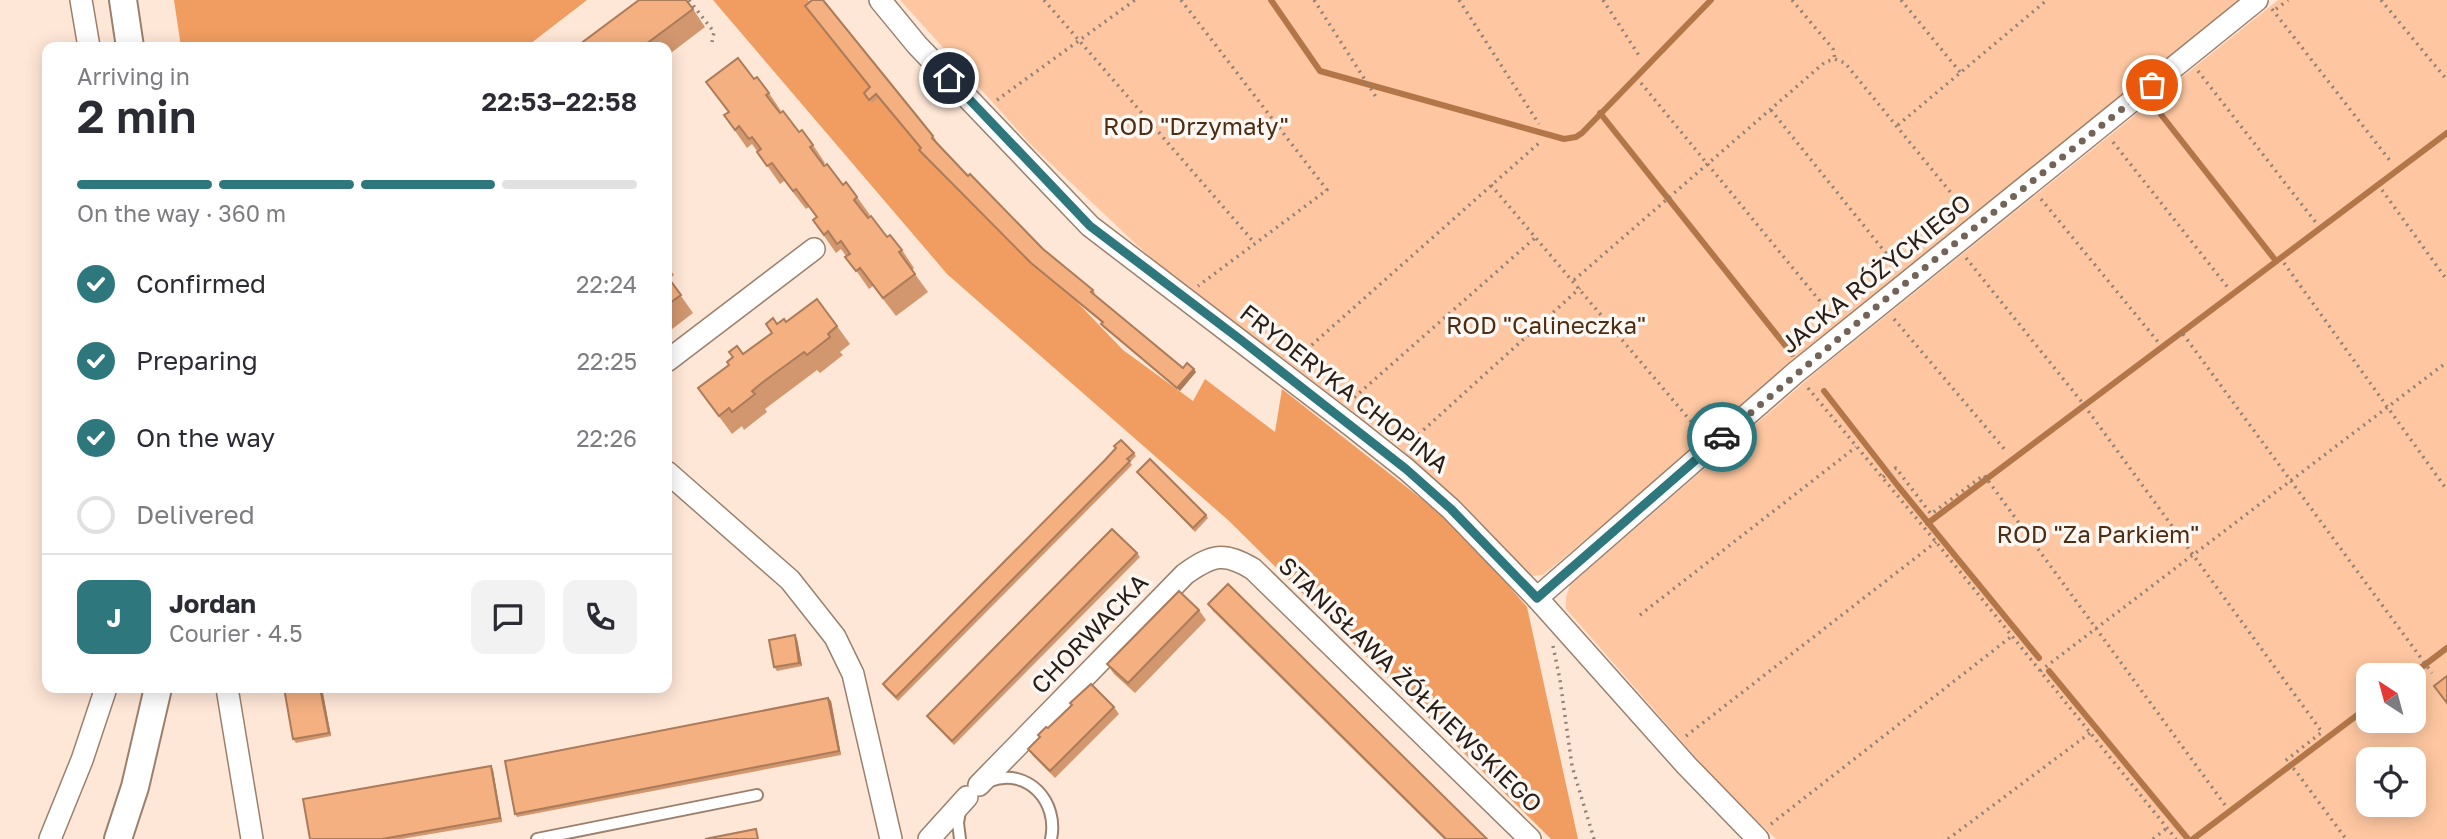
<!DOCTYPE html>
<meta charset="utf-8">
<style>
:root{--surface:#fff;--page:#f2f2f3;--text:#2b2b33;--muted:#7c7c81;--line:#e1e1e2;--accent:#2d777d}
body{margin:0;font-family:"Golos Text",sans-serif;background:var(--page);color:var(--text);height:100vh;display:flex;flex-direction:column;font-size:26px;white-space:nowrap}
*{box-sizing:border-box;margin:0}
p{font-size:23px;color:var(--muted)}
.icon{flex:none;width:38px;height:38px;fill:none;stroke:currentColor;stroke-width:2;stroke-linecap:round;stroke-linejoin:round}
.map{position:relative;flex:1;overflow:hidden}
.side{position:absolute;left:42px;top:42px;width:630px;height:651px;display:flex;flex-direction:column;background:var(--surface);border-radius:14px;box-shadow:0 4px 18px #0003}
.side>*{flex:none}
.needle{width:46px;rotate:324deg}
.tools{position:absolute;left:2356px;top:663px;display:grid;gap:14px}
.tools a{display:grid;place-items:center;width:70px;height:70px;border-radius:14px;background:var(--surface);box-shadow:0 4px 18px #0003;font-size:35px}
.pin{position:absolute;display:grid;place-items:center;width:60px;height:60px;color:#fff;margin:-30px;border:4px solid #fff;border-radius:50%;box-shadow:0 2px 7px #0007}
.courier{position:absolute;display:grid;place-items:center;width:70px;height:70px;margin:-35px;border:5px solid #2d777d;border-radius:50%;background:#fff;color:#222;box-shadow:0 2px 9px #0007}
.head em{font-style:normal;font-weight:600}
.head div{display:flex;flex-direction:column-reverse}
.head{display:flex;align-items:center;justify-content:space-between;height:119px;padding:0 35px}
h1{font-size:46px;font-weight:600;line-height:52px}
.bar{display:grid;grid-template-columns:repeat(4,1fr);gap:10px 7px;align-content:center;height:84px;padding:0 35px}
.bar i{height:9px;border-radius:5px;background:var(--line)}
.bar .active{background:var(--accent)}
.bar p{grid-column:span 4}
.line{display:flex;align-items:center;gap:18px;padding:0 35px;border-top:2px solid var(--line)}
.line div{flex:1}
.round{display:grid;place-items:center;flex:none;width:74px;height:74px;border-radius:14px;background:var(--page)}
ol{padding:0 35px;list-style:none}
li{display:flex;align-items:center;gap:21px;height:77px}
li p{margin-inline-start:auto}
li .icon{padding:7px;border-radius:50%;background:var(--accent);color:#fff;stroke-width:4}
li:last-child{color:var(--muted)}
li i{width:38px;height:38px;border:4px solid var(--line);border-radius:50%}
.map>svg:first-child{display:block}
</style>
<div class="map">
<svg width="2447" height="839" viewBox="0 0 2447 839">
<rect width="100%" height="100%" fill="#ffe7d7"/>
<g fill="#fec7a1" fill-rule="evenodd">
<path d="M 900,0 L 2239,0 L 1914,265 L 1789,363 L 1621,510 L 1543,575 L 1531,576 L 1440,485 L 1391,440 L 1155,262 L 1032,146 Z"/>
<path d="M 2278,0 L 2447,0 L 2447,839 L 1776,839 L 1718,783 L 1566,609 L 1566,597 L 1570,585 L 1816,372 ZM 2368,676 L 2413,676 L 2413,721 L 2368,721 ZM 2368,760 L 2413,760 L 2413,805 L 2368,805 Z"/>
</g>
<g fill="#f19d61">
<path d="M 174,0 L 587,0 L 526,47 L 181,47 Z"/>
<path d="M 713,0 L 808,0 L 982,203 L 1123,350 L 1193,401 L 1205,379 L 1275,432 L 1282,389 L 1456,526 L 1527,607 L 1578,839 L 1551,839 L 1228,520 L 947,274 Z"/>
</g>
<g fill="none" stroke-linecap="round" stroke-linejoin="round">
<g stroke="#b37649" stroke-width="6">
<path d="M 1271,0 L 1320,71 L 1564,139 L 1576,137 L 1582,133 L 1711,0"/>
<path d="M 2159,112 L 2276,261"/>
<path d="M 1600,113 L 1792,354"/>
<path d="M 1824,391 L 1898,486 L 2039,658"/>
<path d="M 1928,523 L 2447,133"/>
<path d="M 2049,671 L 2188,839"/>
<path d="M 2410,676 L 2447,648"/>
<path d="M 2193,839 L 2368,707"/>
</g>
<defs>
<g id="service">
<path d="M 990,781 C 1028,767 1059,802 1051,839"/>
<path d="M 960,811 L 958,823 L 960,839"/>
<path d="M 537,839 L 757,795"/>
</g>
<g id="minor">
<path d="M 81,0 L 89,47"/>
<path d="M 880,0 L 917,45 L 1090,226 L 1353,427 L 1406,469 L 1451,509 L 1537,598 L 1687,766 L 1758,839"/>
<path d="M 667,361 L 814,249"/>
<path d="M 667,472 L 790,580 L 835,637 L 853,674 L 891,839"/>
<path d="M 1537,598 L 1795,373 L 2257,0"/>
<path d="M 227,688 L 252,839"/>
<path d="M 979,785 L 1185,574 C 1212,555 1224,551 1253,569 L 1530,839"/>
<path d="M 50,839 L 82,760 L 106,688"/>
<path d="M 929,839 L 967,797"/>
</g>
<g id="tertiary">
<path d="M 123,0 L 130,47"/>
<path d="M 118,839 L 135,787 L 158,688"/>
</g>
</defs>
<use href="#service" stroke="#9b806e" stroke-width="14"/>
<use href="#minor" stroke="#9b806e" stroke-width="24"/>
<use href="#tertiary" stroke="#9b806e" stroke-width="30"/>
<g stroke="#928176" stroke-width="3.5" stroke-dasharray="2 5" stroke-linecap="butt">
<path d="M 689,0 L 714,32 L 712,42"/>
<path d="M 1044,0 L 1252,240"/>
<path d="M 1181,0 L 1327,190 L 1198,286"/>
<path d="M 1314,0 L 1376,97"/>
<path d="M 1459,0 L 1539,124"/>
<path d="M 1603,0 L 1640,57"/>
<path d="M 1792,0 L 1833,49 L 1835,59"/>
<path d="M 1901,0 L 1960,72"/>
<path d="M 2381,0 L 2447,80"/>
<path d="M 2272,9 L 2391,162"/>
<path d="M 2276,9 L 2288,0"/>
<path d="M 2198,71 L 2317,224"/>
<path d="M 1641,83 L 1833,317"/>
<path d="M 997,100 L 1135,0"/>
<path d="M 1771,110 L 1897,267"/>
<path d="M 1898,125 L 2047,0"/>
<path d="M 2113,142 L 2229,289"/>
<path d="M 1491,185 L 1700,432"/>
<path d="M 2382,190 L 2447,280"/>
<path d="M 2041,199 L 2159,343"/>
<path d="M 1966,258 L 2081,401 L 2322,732 L 2285,761 L 2295,770 L 2346,839"/>
<path d="M 2284,263 L 2447,490"/>
<path d="M 1574,280 L 1825,62 L 1835,59 L 1845,63 L 1965,210"/>
<path d="M 1894,319 L 2006,451"/>
<path d="M 2183,334 L 2432,673"/>
<path d="M 1296,359 L 1539,143"/>
<path d="M 1808,388 L 1936,542 L 2176,839"/>
<path d="M 1349,402 L 1536,237"/>
<path d="M 1408,444 L 1580,288"/>
<path d="M 1883,477 L 1896,468 L 1931,514 L 1984,475 L 2225,805"/>
<path d="M 1640,615 L 1856,447"/>
<path d="M 1553,646 L 1560,680 L 1572,766 L 1594,839"/>
<path d="M 2040,671 L 2447,362"/>
<path d="M 1686,736 L 1936,542"/>
<path d="M 1771,824 L 2012,636"/>
<path d="M 1948,839 L 2090,733"/>
<path d="M 2153,839 L 2167,828"/>
</g>
<use href="#service" stroke="#fff" stroke-width="10"/>
<use href="#minor" stroke="#fff" stroke-width="21"/>
<use href="#tertiary" stroke="#fff" stroke-width="26"/>
</g>
<g fill="#d2976f">
<path d="M 693,9 L 705,27 L 667,56 L 667,47 L 576,47 Z"/>
<path d="M 706,82 L 769,93 L 781,111 L 779,112 L 813,145 L 825,163 L 823,165 L 843,185 L 857,197 L 870,215 L 868,217 L 902,250 L 914,268 L 912,270 L 928,292 L 896,316 L 873,286 L 869,289 L 841,249 L 836,253 L 813,220 L 816,217 L 809,207 L 806,209 L 784,181 L 780,184 L 752,144 L 747,148 L 724,115 L 728,112 Z"/>
<path d="M 870,88 L 933,136 L 936,140 L 935,141 L 968,176 L 1043,249 L 1093,290 L 1095,293 L 1094,294 L 1183,368 L 1196,372 L 1180,391 L 1104,328 L 1101,324 L 1102,323 L 1034,266 L 921,153 L 919,150 L 921,148 L 878,98 L 872,103 L 864,93 Z"/>
<path d="M 667,265 L 674,275 L 669,279 L 693,313 L 667,333 Z"/>
<path d="M 786,322 L 837,326 L 850,344 L 840,352 L 843,355 L 820,373 L 817,370 L 765,409 L 767,412 L 744,430 L 742,426 L 732,434 L 698,388 L 772,333 L 777,324 Z"/>
<path d="M 1134,453 L 1136,456 L 1130,462 L 1132,465 L 898,701 L 885,688 L 883,684 Z"/>
<path d="M 1137,472 L 1206,515 L 1208,518 L 1195,532 Z"/>
<path d="M 1137,553 L 1140,557 L 954,745 L 929,719 L 927,716 Z"/>
<path d="M 1208,604 L 1487,839 L 1444,839 L 1213,611 Z"/>
<path d="M 1199,610 L 1206,620 L 1135,693 L 1114,674 L 1107,664 Z"/>
<path d="M 797,639 L 802,666 L 777,671 L 774,667 Z"/>
<path d="M 322,688 L 331,736 L 296,743 L 293,739 Z"/>
<path d="M 828,698 L 831,701 L 841,755 L 517,817 L 515,814 Z"/>
<path d="M 1070,703 L 1114,707 L 1119,714 L 1055,778 L 1033,756 L 1028,749 L 1071,705 Z"/>
<path d="M 491,766 L 493,770 L 502,822 L 401,839 L 310,839 Z"/>
</g>
<g fill="#ab7b5a">
<path d="M 1194,369 L 1196,372 L 1180,391 L 1177,388 Z"/>
<path d="M 795,635 L 797,639 L 802,666 L 799,663 Z"/>
<path d="M 320,688 L 322,688 L 331,736 L 329,733 Z"/>
<path d="M 828,698 L 831,701 L 841,755 L 839,751 Z"/>
<path d="M 491,766 L 493,770 L 502,822 L 500,818 Z"/>
</g>
<g fill="#f4b081" stroke="#ab7b5a" stroke-width="2">
<path d="M 639,0 L 686,0 L 693,9 L 642,47 L 576,47 Z"/>
<path d="M 812,0 L 823,0 L 933,136 L 932,138 L 968,176 L 970,174 L 1043,249 L 1093,290 L 1091,292 L 1183,368 L 1187,363 L 1194,369 L 1177,388 L 1101,324 L 1103,322 L 1031,263 L 919,150 L 921,148 L 876,94 L 869,100 L 864,93 L 870,87 L 805,6 Z"/>
<path d="M 738,58 L 754,79 L 757,77 L 769,93 L 766,95 L 780,113 L 783,111 L 799,132 L 802,130 L 813,145 L 810,147 L 824,166 L 827,164 L 843,185 L 846,182 L 857,197 L 854,200 L 868,218 L 871,216 L 887,237 L 890,235 L 902,250 L 899,252 L 915,274 L 883,298 L 860,268 L 856,271 L 845,257 L 850,254 L 841,241 L 837,244 L 828,231 L 824,235 L 813,220 L 817,217 L 796,189 L 793,191 L 772,163 L 767,166 L 757,152 L 761,149 L 752,137 L 749,139 L 739,126 L 735,130 L 724,115 L 729,112 L 706,82 Z"/>
<path d="M 667,276 L 681,295 L 667,305 Z"/>
<path d="M 817,299 L 837,326 L 828,334 L 830,337 L 807,355 L 804,352 L 763,382 L 752,391 L 755,394 L 732,412 L 729,408 L 719,416 L 698,388 L 729,365 L 727,362 L 733,357 L 729,352 L 737,346 L 743,354 L 772,333 L 766,324 L 773,318 L 777,324 L 784,319 L 786,322 Z"/>
<path d="M 1121,440 L 1134,453 L 1127,459 L 1130,461 L 896,697 L 883,684 L 1105,460 L 1116,448 L 1114,446 Z"/>
<path d="M 1150,459 L 1206,515 L 1193,528 L 1137,472 Z"/>
<path d="M 1112,529 L 1137,553 L 952,741 L 927,716 Z"/>
<path d="M 1228,584 L 1487,839 L 1446,839 L 1208,604 Z"/>
<path d="M 1179,591 L 1199,610 L 1128,683 L 1107,664 Z"/>
<path d="M 795,635 L 799,663 L 774,667 L 769,640 Z"/>
<path d="M 2447,676 L 2447,703 L 2434,686 Z"/>
<path d="M 1091,684 L 1114,707 L 1050,771 L 1028,749 L 1040,737 L 1038,735 L 1046,727 L 1048,728 L 1072,705 L 1070,703 Z"/>
<path d="M 284,688 L 320,688 L 329,733 L 293,739 Z"/>
<path d="M 828,698 L 839,751 L 515,814 L 505,761 Z"/>
<path d="M 491,766 L 500,818 L 382,839 L 310,839 L 303,799 Z"/>
<path d="M 756,829 L 758,839 L 705,839 Z"/>
</g>
<g fill="none" stroke-linecap="round" stroke-linejoin="round">
<path stroke="#73645a" stroke-width="7" stroke-dasharray="0 12.6" d="M 1722,437 L 1881,303 L 2152,85"/>
<path stroke="#2d777d" stroke-width="9" d="M 949,78 L 1090,226 L 1241,340 L 1406,469 L 1451,509 L 1537,598 L 1722,437"/>
</g>
<g text-anchor="middle" stroke-width="7" stroke-linejoin="round" paint-order="stroke">
<g font-size="24" fill="#4e2d13" stroke="#fef8f4">
<text x="1196" y="135">ROD "Drzymały"</text>
<text x="1546" y="334">ROD "Calineczka"</text>
<text x="2098" y="543">ROD "Za Parkiem"</text>
</g>
<g font-size="24" fill="#281e17" stroke="#fef8f4">
<text transform="translate(1876 274) rotate(-39)" y="8">JACKA RÓŻYCKIEGO</text>
<text transform="translate(1344 389) rotate(38)" y="8">FRYDERYKA CHOPINA</text>
<text transform="translate(1090 634) rotate(-46)" y="8">CHORWACKA</text>
<text transform="translate(1410 685) rotate(44)" y="8">STANISŁAWA ŻÓŁKIEWSKIEGO</text>
</g>
</g>
</svg>
<div class="tools">
<a><svg class="needle" viewBox="-14 -14 28 28"><path d="M0-13l5 13h-10z" fill="#e53935"/><path d="M0 13l5-13h-10z" fill="#7c7c81"/></svg></a>
<a><svg class="icon" aria-label="locate" viewBox="0 0 24 24"><circle cx="12" cy="12" r="6"/><path d="M12 2v4M12 18v4M2 12h4M18 12h4"/></svg></a>
</div>
<div class="pin" style="left:2152px;top:85px;background:#ea580c"><svg class="icon" aria-label="bag" viewBox="0 0 24 24"><path d="M5 8h14l-1 12H6zM9 8a3 3 0 0 1 6 0"/></svg></div>
<div class="pin" style="left:949px;top:78px;background:#1f2937"><svg class="icon" aria-label="home" viewBox="0 0 24 24"><path d="M3 11l9-7 9 7M6 9v11h12V9"/></svg></div>
<div class="courier" style="left:1722px;top:437px"><svg class="icon" aria-label="car" viewBox="0 0 24 24"><path d="M5 17H2v-5l4-1 3-4h7l3 4 3 1v5h-3M9 17h6M6 11h13"/><circle cx="7" cy="17" r="2"/><circle cx="17" cy="17" r="2"/></svg></div>
<section class="side">
<div class="head"><div><h1>2 min</h1><p>Arriving in</p></div><em>22:53–22:58</em></div>
<div class="bar"><i class="active"></i><i class="active"></i><i class="active"></i><i></i><p>On the way · 360 m</p></div>
<ol>
<li><svg class="icon" aria-label="check" viewBox="0 0 24 24"><path d="M5 12l5 5 9-10"/></svg>Confirmed<p>22:24</p></li>
<li><svg class="icon" aria-label="check" viewBox="0 0 24 24"><path d="M5 12l5 5 9-10"/></svg>Preparing<p>22:25</p></li>
<li><svg class="icon" aria-label="check" viewBox="0 0 24 24"><path d="M5 12l5 5 9-10"/></svg>On the way<p>22:26</p></li>
<li><i></i>Delivered</li>
</ol>
<div class="line" style="height:126px"><b class="round" style="background:var(--accent);color:#fff">J</b><div><b>Jordan</b><p>Courier · 4.5</p></div><a class="round"><svg class="icon" aria-label="chat" viewBox="0 0 24 24"><path d="M4 5h16v11H9l-5 4z"/></svg></a><a class="round"><svg class="icon" aria-label="phone" viewBox="0 0 24 24"><path d="M5 4h4l2 5-3 2q2 4 5 5l2-3 5 2v4C11 20 4 13 5 4z"/></svg></a></div>
</section>
</div>
